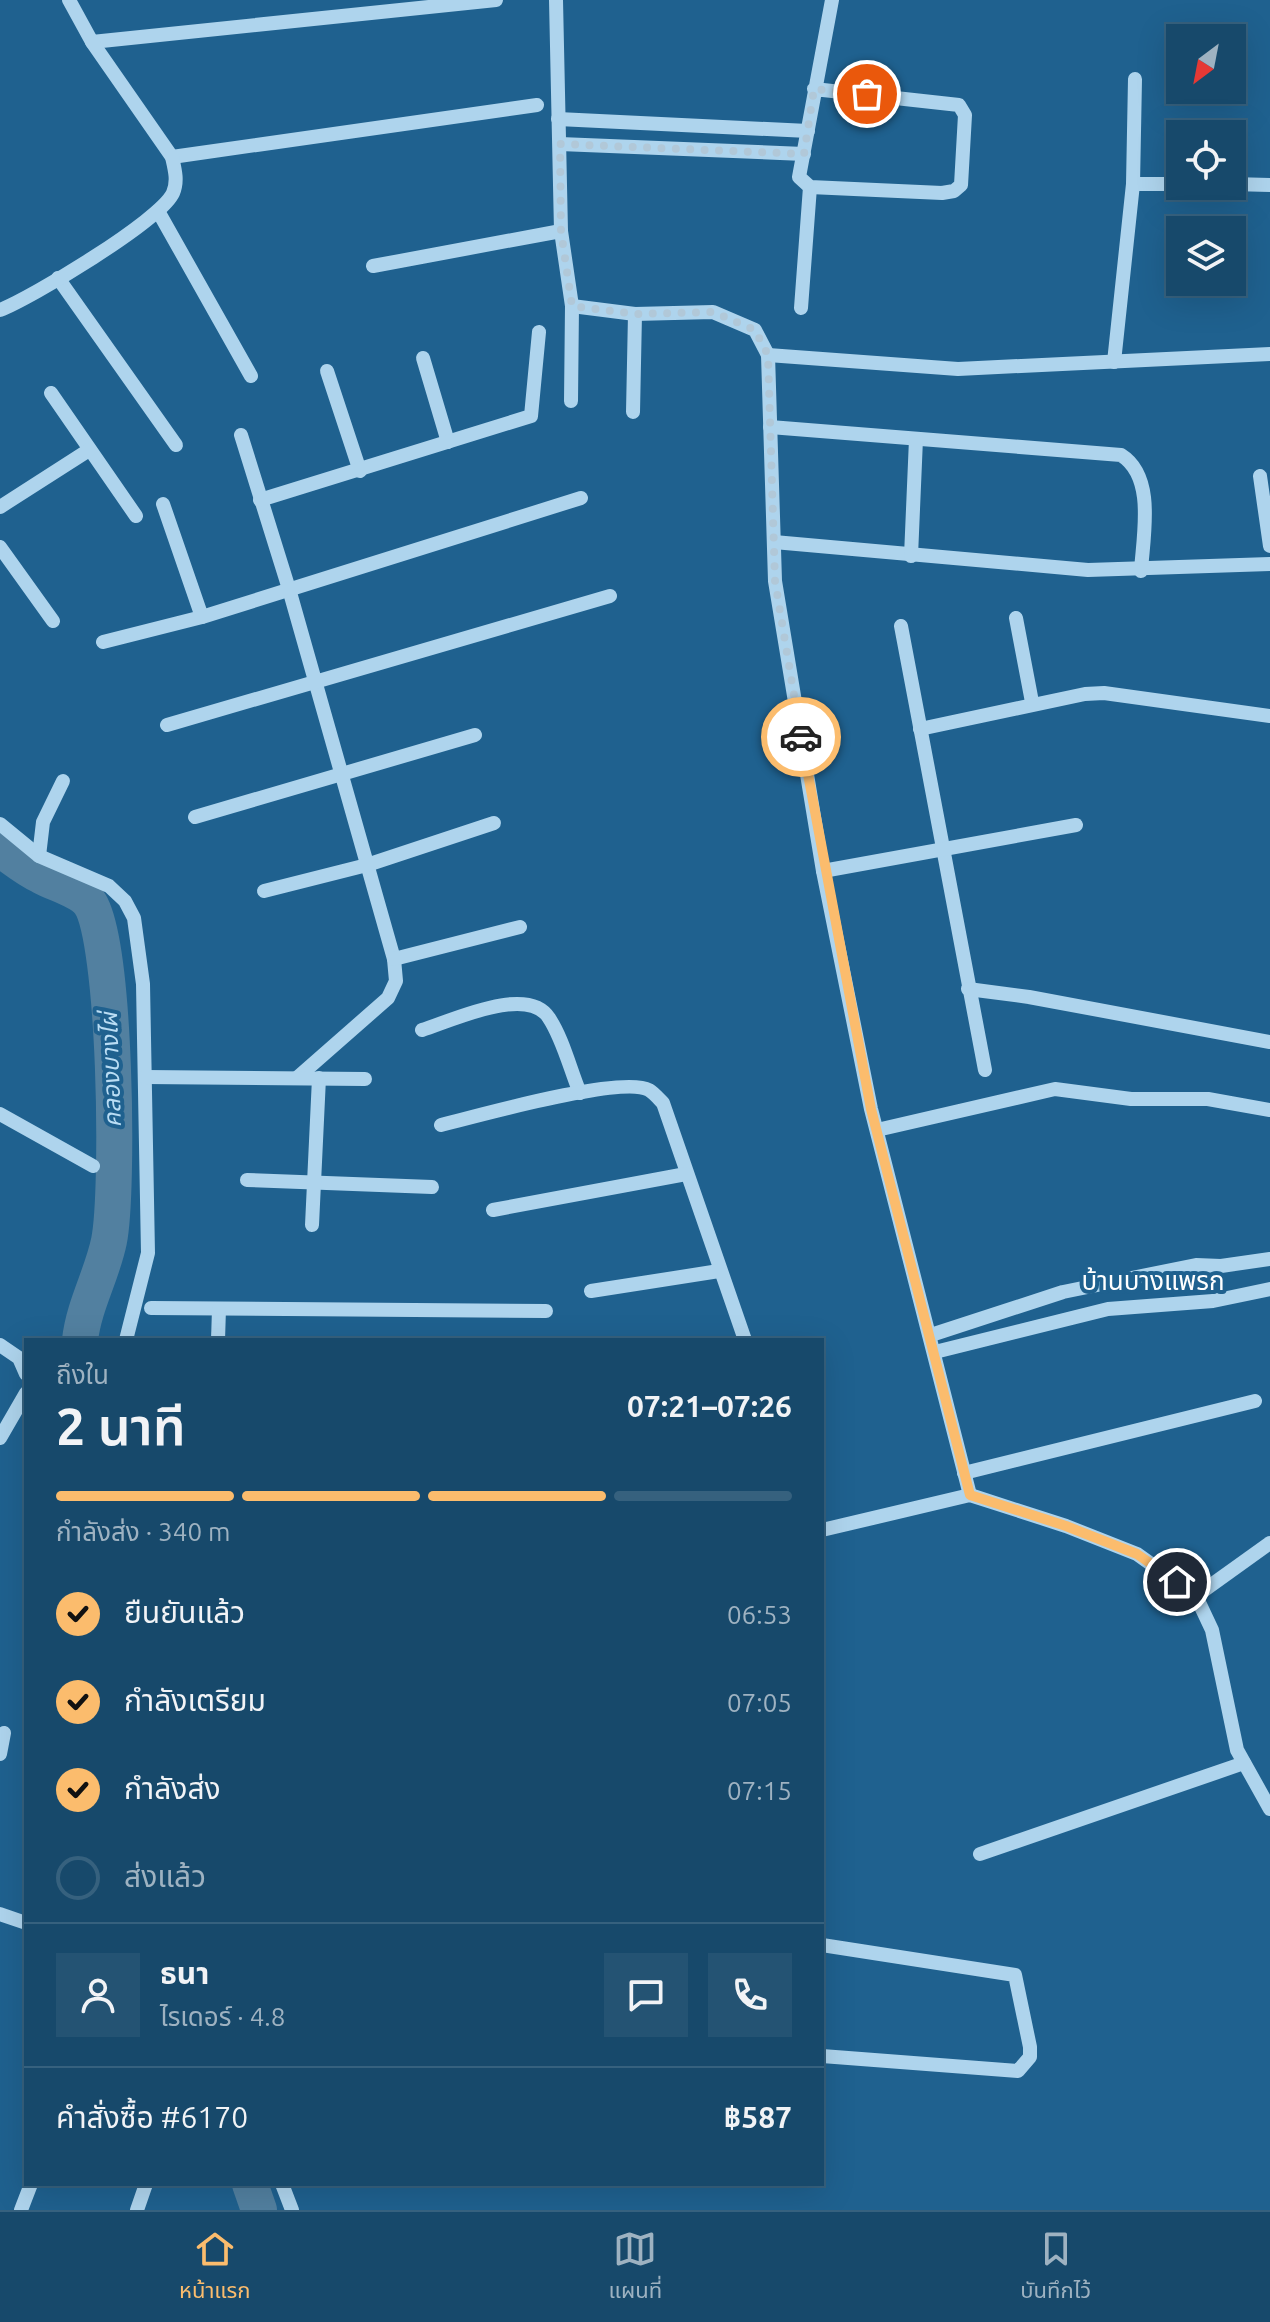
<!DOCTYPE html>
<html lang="th">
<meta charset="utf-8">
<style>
:root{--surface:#17496b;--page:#245373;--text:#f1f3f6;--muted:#9eb2c1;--line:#36617e;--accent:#fbbc6d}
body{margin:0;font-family:Ubuntu,"Noto Sans Thai",sans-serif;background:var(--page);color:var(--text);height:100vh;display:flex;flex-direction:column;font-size:30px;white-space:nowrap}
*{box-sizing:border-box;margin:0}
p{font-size:26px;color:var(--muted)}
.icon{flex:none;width:44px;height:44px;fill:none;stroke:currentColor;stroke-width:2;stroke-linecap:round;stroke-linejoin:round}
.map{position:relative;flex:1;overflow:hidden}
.sheet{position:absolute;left:24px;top:1338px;width:800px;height:848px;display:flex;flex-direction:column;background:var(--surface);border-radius:0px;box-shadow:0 8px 32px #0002,0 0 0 2px var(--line)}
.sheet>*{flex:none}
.needle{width:52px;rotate:212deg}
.controls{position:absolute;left:1166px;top:24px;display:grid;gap:16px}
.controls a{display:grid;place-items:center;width:80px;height:80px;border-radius:0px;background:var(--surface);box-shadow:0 8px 32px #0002,0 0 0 2px var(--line);font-size:40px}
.pin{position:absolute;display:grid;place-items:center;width:68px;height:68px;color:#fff;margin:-34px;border:4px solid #fff;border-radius:50%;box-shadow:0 2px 8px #0007}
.courier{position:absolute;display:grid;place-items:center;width:80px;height:80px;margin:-40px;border:6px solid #fbbc6d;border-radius:50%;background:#fff;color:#222;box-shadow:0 2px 10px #0007}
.overview em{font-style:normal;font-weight:600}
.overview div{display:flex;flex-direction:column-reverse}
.overview{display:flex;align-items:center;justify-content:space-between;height:136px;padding:0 32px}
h1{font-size:52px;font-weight:600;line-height:60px}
.bar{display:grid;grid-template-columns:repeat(4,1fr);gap:12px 8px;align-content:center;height:96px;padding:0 32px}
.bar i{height:10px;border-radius:6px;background:var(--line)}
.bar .active{background:var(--accent)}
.bar p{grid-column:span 4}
.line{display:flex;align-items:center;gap:20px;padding:0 32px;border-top:2px solid var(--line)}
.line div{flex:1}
.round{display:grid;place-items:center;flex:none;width:84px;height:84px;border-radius:0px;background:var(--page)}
ol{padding:0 32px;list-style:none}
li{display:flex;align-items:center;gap:24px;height:88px}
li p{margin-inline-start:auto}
li .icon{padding:8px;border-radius:50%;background:var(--accent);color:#111;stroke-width:4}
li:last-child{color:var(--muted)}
li i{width:44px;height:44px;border:4px solid var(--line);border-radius:50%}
.menu{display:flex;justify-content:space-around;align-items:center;height:112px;border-top:2px solid var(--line);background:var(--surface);font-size:22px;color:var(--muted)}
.menu a{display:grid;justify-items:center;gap:4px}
.menu .active{color:var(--accent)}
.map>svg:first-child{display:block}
</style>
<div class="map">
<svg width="1270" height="2210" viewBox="0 0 1270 2210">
<rect width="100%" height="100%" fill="#1f618f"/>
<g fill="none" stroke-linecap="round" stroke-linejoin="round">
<g stroke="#5280a0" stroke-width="36">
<path d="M 0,849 C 13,858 26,869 41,876 C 55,884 78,889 89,902 C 116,938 119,1191 109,1241 C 102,1275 84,1305 80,1340"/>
<path d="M 250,2184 L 259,2210"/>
</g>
<g stroke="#aed4ed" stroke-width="14">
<path d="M 556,0 L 561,231 L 572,306 L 571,401"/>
<path d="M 92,42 L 496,0"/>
<path d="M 814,89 L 959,105 L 965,115 L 961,185 L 954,191 L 942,193 L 810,187 L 799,177 L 832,0"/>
<path d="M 558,119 L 808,131"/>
<path d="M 560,144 L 804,154"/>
<path d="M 172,157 L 537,105"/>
<path d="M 1133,184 L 1180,184"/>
<path d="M 1232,184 L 1270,185"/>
<path d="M 158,211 L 251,376"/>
<path d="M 373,266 L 561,231"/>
<path d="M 58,278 L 176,445"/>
<path d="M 572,306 L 635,314 L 713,312 L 755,330 L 768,355 L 775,581 L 823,871 L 871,1109 L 970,1495"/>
<path d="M 801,308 L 810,187"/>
<path d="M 0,310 C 31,298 160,221 173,193 C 178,181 175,170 172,157 L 92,42 L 69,0"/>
<path d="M 768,355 L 958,369 L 1270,354"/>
<path d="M 423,358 L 448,442"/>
<path d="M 1114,362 L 1133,184 L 1135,79"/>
<path d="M 327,371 L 360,471"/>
<path d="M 51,393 L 136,516"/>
<path d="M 633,412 L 635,314"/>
<path d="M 770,427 L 1121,455 C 1156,477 1143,536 1141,571"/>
<path d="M 241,435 L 289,589 L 394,959 L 396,981 L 388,998 L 298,1077"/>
<path d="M 1260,476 L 1270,546"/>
<path d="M 260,500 L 531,416 L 539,332"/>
<path d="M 163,504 L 202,617"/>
<path d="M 0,507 L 89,450"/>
<path d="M 774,542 L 1088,570 L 1270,564"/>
<path d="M 0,547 L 53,621"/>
<path d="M 911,556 L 916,439"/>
<path d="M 1016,618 L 1032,702"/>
<path d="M 901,626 L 985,1070"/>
<path d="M 103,642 L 202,617 L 581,498"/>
<path d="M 167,725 L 610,596"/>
<path d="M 920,729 L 1085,694 L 1104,693 L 1270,716"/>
<path d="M 195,817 L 475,735"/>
<path d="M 0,824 L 39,856 L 109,886 L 125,901 L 134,918 L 143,984 L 148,1253 L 126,1340"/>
<path d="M 39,856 L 43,822 L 63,781"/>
<path d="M 823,871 L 1076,825"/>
<path d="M 264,891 L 367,865 L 494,823"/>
<path d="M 394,959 L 520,927"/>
<path d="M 968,989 L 1029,997 L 1270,1042"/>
<path d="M 422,1030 C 451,1021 528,984 549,1018 C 563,1039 570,1069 580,1093"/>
<path d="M 145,1077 L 365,1079"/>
<path d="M 0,1114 L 93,1166"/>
<path d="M 441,1125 C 477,1116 622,1075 649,1090 C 654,1093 659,1099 663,1103 L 745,1340"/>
<path d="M 877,1130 L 1055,1089 L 1131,1099 L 1208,1099 L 1270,1110"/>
<path d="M 247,1180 L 432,1187"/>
<path d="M 493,1210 L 686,1174"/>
<path d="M 312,1225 L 319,1078"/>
<path d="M 591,1291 L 719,1271"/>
<path d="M 151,1308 L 546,1311"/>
<path d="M 931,1335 L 1063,1292 L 1196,1265 L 1221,1266 L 1270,1259"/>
<path d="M 218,1340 L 219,1309"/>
<path d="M 0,1345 L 19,1358 L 26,1374"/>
<path d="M 935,1352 L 1108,1309 L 1213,1301 L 1270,1289"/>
<path d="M 0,1438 L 26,1393"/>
<path d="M 964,1473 L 1255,1401"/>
<path d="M 822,1530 L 970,1495 L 1066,1526 L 1137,1554 L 1196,1596 L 1212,1630 L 1237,1750 L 1270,1809"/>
<path d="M 1196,1596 L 1270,1543"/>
<path d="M 0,1754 L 4,1733"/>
<path d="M 980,1854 L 1244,1763"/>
<path d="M 0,1914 L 26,1923"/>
<path d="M 822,1945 L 1015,1975 L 1030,2047 L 1030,2057 L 1018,2071 L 822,2056"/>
<path d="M 282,2184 L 292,2210"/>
<path d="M 21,2210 L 31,2184"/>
<path d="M 137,2210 L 146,2184"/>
</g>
</g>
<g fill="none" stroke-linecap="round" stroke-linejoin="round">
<path stroke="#b1c8d8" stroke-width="8" stroke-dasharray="0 14.4" d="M 801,737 L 775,581 L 768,355 L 755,330 L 713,312 L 635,314 L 572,306 L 561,231 L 560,144 L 804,154 L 814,89 L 867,94"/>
<path stroke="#fbbc6d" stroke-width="10" d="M 801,737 L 871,1109 L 970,1495 L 1066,1526 L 1137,1554 L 1177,1582"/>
</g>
<g text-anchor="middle" stroke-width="8" stroke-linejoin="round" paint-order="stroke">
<g font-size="24" font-style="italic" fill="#baddf4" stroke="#1f618f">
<text transform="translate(111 1070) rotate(-92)" y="8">คลองบางไผ่</text>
</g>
<g font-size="26" fill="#fff" stroke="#1f618f">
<text x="1153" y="1290">บ้านบางแพรก</text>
</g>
</g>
</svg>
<div class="controls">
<a><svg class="needle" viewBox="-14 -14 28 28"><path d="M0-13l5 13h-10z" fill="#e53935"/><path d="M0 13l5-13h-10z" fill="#9eb2c1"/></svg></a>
<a><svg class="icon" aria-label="locate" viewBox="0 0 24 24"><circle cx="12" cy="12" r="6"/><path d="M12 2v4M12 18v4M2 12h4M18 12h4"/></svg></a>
<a><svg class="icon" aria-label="layers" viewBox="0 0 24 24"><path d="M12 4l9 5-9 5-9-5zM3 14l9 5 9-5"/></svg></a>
</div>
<div class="pin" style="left:867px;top:94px;background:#ea580c"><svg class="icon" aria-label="bag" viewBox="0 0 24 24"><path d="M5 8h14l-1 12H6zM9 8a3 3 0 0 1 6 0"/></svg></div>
<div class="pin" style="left:1177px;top:1582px;background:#1f2937"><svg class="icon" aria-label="home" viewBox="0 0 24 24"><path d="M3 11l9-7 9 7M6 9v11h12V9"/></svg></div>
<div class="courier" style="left:801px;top:737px"><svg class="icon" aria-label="car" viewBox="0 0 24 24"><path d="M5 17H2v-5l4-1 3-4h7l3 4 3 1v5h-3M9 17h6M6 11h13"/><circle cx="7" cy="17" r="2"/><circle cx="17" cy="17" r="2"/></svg></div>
<section class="sheet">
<div class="overview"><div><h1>2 นาที</h1><p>ถึงใน</p></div><em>07:21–07:26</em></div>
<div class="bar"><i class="active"></i><i class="active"></i><i class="active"></i><i></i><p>กำลังส่ง · 340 m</p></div>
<ol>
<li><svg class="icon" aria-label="check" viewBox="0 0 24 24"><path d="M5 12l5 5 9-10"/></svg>ยืนยันแล้ว<p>06:53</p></li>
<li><svg class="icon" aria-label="check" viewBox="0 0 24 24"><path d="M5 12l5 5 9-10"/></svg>กำลังเตรียม<p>07:05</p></li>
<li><svg class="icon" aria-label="check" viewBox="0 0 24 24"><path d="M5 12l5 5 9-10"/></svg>กำลังส่ง<p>07:15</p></li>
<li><i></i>ส่งแล้ว</li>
</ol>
<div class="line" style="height:144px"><a class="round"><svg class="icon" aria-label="person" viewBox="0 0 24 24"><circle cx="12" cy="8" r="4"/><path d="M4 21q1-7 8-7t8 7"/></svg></a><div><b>ธนา</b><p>ไรเดอร์ · 4.8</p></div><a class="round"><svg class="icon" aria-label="chat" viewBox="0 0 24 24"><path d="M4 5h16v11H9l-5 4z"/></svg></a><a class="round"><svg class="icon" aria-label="phone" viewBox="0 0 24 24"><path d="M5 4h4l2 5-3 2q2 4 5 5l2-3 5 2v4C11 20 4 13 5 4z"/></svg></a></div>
<div class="line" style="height:104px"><div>คำสั่งซื้อ #6170</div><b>฿587</b></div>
</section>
</div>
<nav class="menu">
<a class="active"><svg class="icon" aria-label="home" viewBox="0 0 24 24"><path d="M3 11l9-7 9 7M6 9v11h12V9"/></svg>หน้าแรก</a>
<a><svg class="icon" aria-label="map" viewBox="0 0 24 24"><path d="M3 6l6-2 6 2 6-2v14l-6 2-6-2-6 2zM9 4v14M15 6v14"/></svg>แผนที่</a>
<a><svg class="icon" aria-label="saved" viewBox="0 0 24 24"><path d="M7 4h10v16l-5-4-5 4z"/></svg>บันทึกไว้</a>
</nav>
